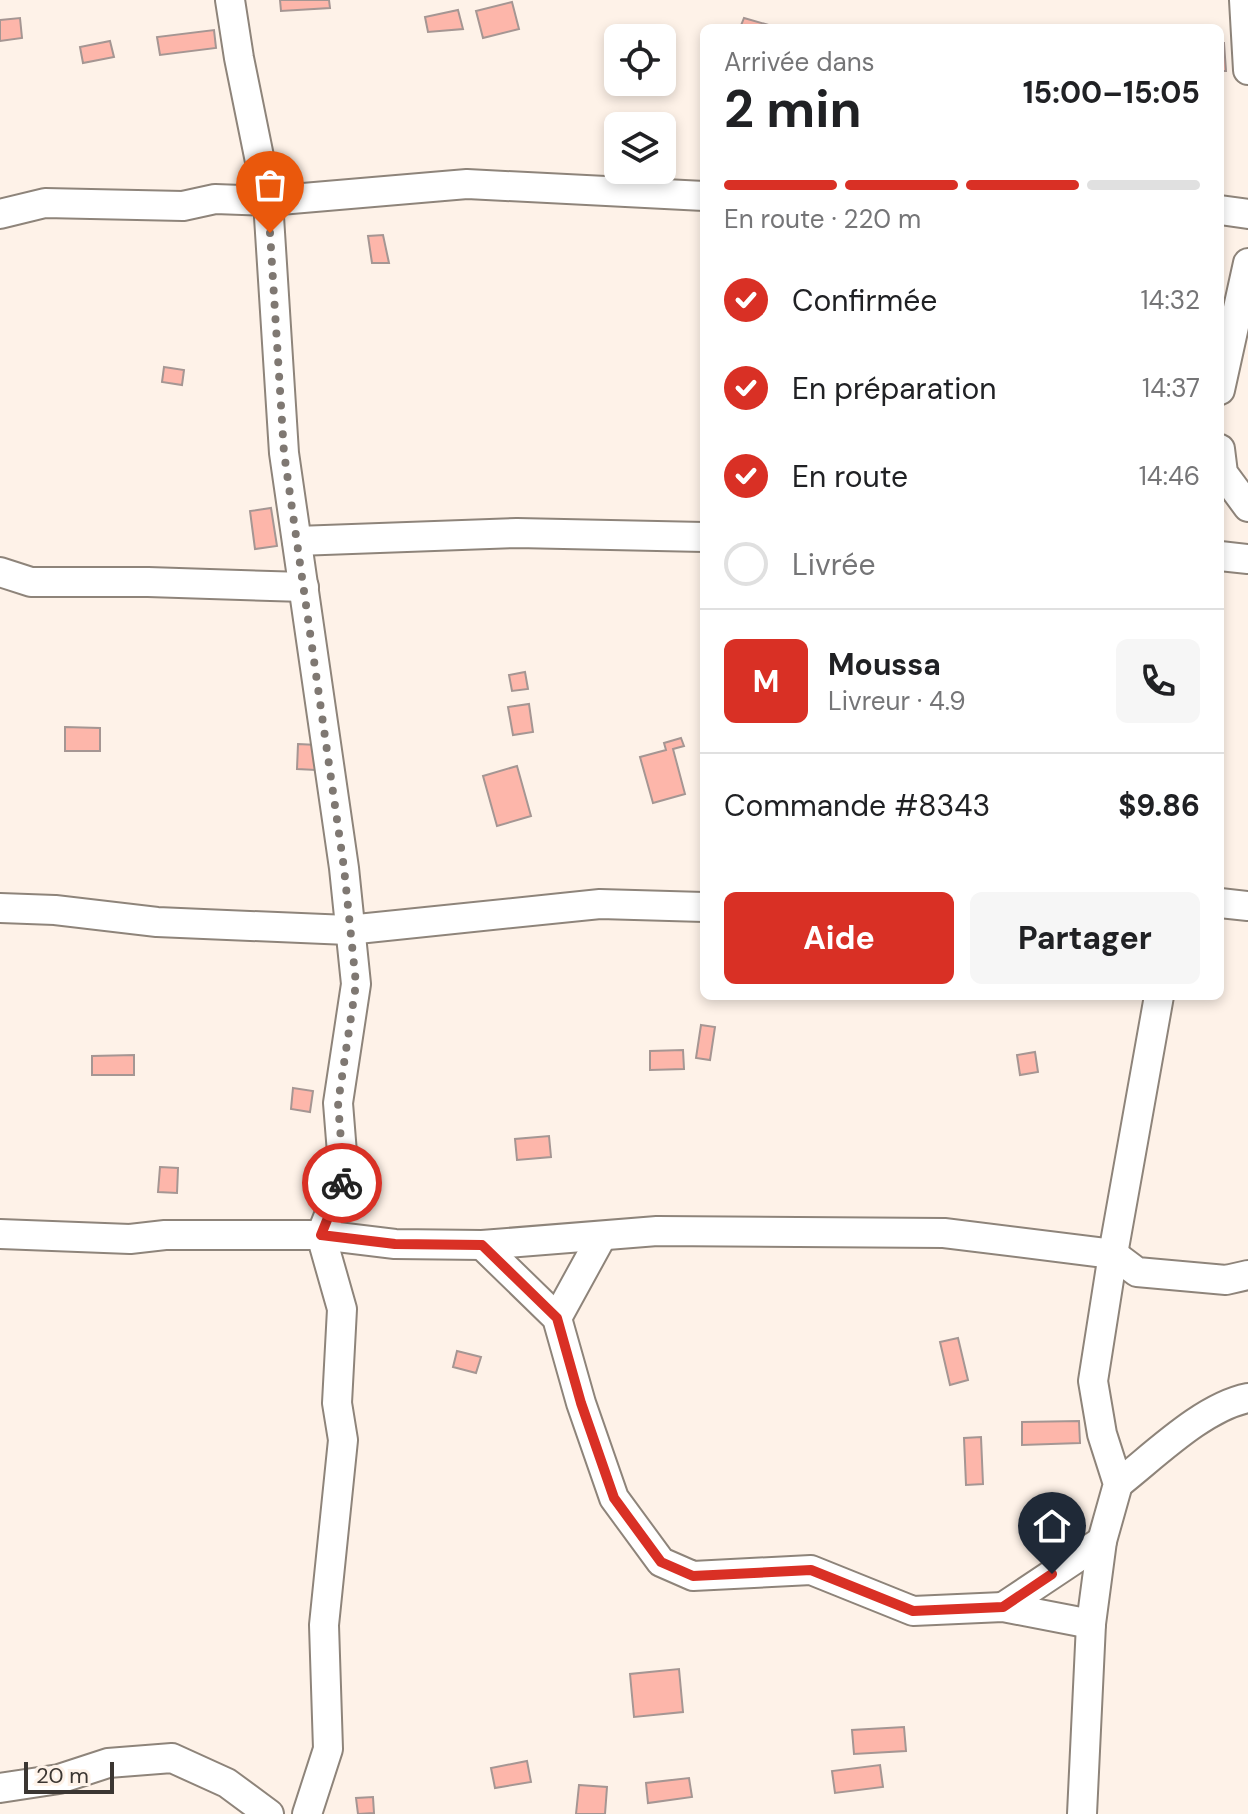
<!DOCTYPE html>
<html lang="fr">
<meta charset="utf-8">
<style>
:root{--surface:#fff;--page:#f6f6f6;--text:#202124;--muted:#757577;--line:#e0e0e0;--accent:#d93025}
body{margin:0;font-family:"DM Sans",sans-serif;background:var(--page);color:var(--text);height:100vh;display:flex;flex-direction:column;font-size:30px;white-space:nowrap}
*{box-sizing:border-box;margin:0}
p{font-size:26px;color:var(--muted)}
.icon{flex:none;width:44px;height:44px;fill:none;stroke:currentColor;stroke-width:2;stroke-linecap:round;stroke-linejoin:round}
.map{position:relative;flex:1;overflow:hidden}
.panel{position:absolute;left:700px;top:24px;width:524px;height:976px;display:flex;flex-direction:column;background:var(--surface);border-radius:12px;box-shadow:0 4px 12px #0003}
.panel>*{flex:none}
.buttons{position:absolute;left:604px;top:24px;display:grid;gap:16px}
.buttons a{display:grid;place-items:center;width:72px;height:72px;border-radius:12px;background:var(--surface);box-shadow:0 4px 12px #0003;font-size:40px}
.scale{position:absolute;left:24px;bottom:20px;width:90px;box-sizing:border-box;padding-left:8px;border:4px solid #3b3632;border-top:0;font-size:22px;line-height:28px;white-space:nowrap;color:#3b3632;-webkit-text-stroke:6px #fef2e8;paint-order:stroke}
.pin{position:absolute;display:grid;place-items:center;width:68px;height:68px;color:#fff;margin:-82px -34px;border-radius:50% 50% 50% 0;rotate:-45deg;box-shadow:0 0 8px #0007}
.pin .icon{rotate:45deg}
.courier{position:absolute;display:grid;place-items:center;width:80px;height:80px;margin:-40px;border:6px solid #d93025;border-radius:50%;background:#fff;color:#222;box-shadow:0 2px 10px #0007}
.headline em{font-style:normal;font-weight:700}
.headline div{display:flex;flex-direction:column-reverse}
.headline{display:flex;align-items:center;justify-content:space-between;height:136px;padding:0 24px}
h1{font-size:52px;font-weight:700;line-height:60px}
.bar{display:grid;grid-template-columns:repeat(4,1fr);gap:12px 8px;align-content:center;height:96px;padding:0 24px}
.bar i{height:10px;border-radius:6px;background:var(--line)}
.bar .active{background:var(--accent)}
.bar p{grid-column:span 4}
.line{display:flex;align-items:center;gap:20px;padding:0 24px;border-top:2px solid var(--line)}
.line div{flex:1}
.round{display:grid;place-items:center;flex:none;width:84px;height:84px;border-radius:12px;background:var(--page)}
ol{padding:0 24px;list-style:none}
li{display:flex;align-items:center;gap:24px;height:88px}
li p{margin-inline-start:auto}
li .icon{padding:8px;border-radius:50%;background:var(--accent);color:#fff;stroke-width:4}
li:last-child{color:var(--muted)}
li i{width:44px;height:44px;border:4px solid var(--line);border-radius:50%}
.cta{display:flex;gap:16px;margin-top:auto;padding:16px 24px}
.cta a{flex:1;height:92px;border-radius:12px;background:var(--accent);color:#fff;font-size:32px;font-weight:700;line-height:92px;text-align:center}
.cta a+a{background:var(--page);color:var(--text)}
.map>svg:first-child{display:block}
</style>
<div class="map">
<svg width="1248" height="1814" viewBox="0 0 1248 1814">
<rect width="100%" height="100%" fill="#fef2e8"/>
<g fill="#fdb6aa" stroke="#a59693" stroke-width="2">
<path d="M 280,0 L 329,0 L 330,8 L 281,11 Z"/>
<path d="M 512,2 L 519,29 L 483,38 L 476,11 Z"/>
<path d="M 458,10 L 463,29 L 428,32 L 425,17 Z"/>
<path d="M 20,18 L 22,38 L 0,41 L 0,20 Z"/>
<path d="M 744,18 L 779,28 L 740,28 Z"/>
<path d="M 214,30 L 216,48 L 160,55 L 157,37 Z"/>
<path d="M 110,41 L 114,57 L 83,63 L 80,47 Z"/>
<path d="M 1220,43 L 1224,43 L 1226,71 L 1220,71 Z"/>
<path d="M 383,235 L 389,263 L 372,263 L 368,236 Z"/>
<path d="M 164,367 L 184,370 L 182,385 L 162,382 Z"/>
<path d="M 271,508 L 277,546 L 255,549 L 250,511 Z"/>
<path d="M 525,672 L 528,689 L 512,691 L 509,675 Z"/>
<path d="M 529,704 L 533,732 L 513,735 L 508,707 Z"/>
<path d="M 65,727 L 100,728 L 100,751 L 65,751 Z"/>
<path d="M 681,738 L 684,746 L 673,749 L 685,794 L 653,803 L 640,757 L 666,750 L 664,743 Z"/>
<path d="M 298,744 L 317,745 L 316,770 L 297,769 Z"/>
<path d="M 517,766 L 531,816 L 497,826 L 483,776 Z"/>
<path d="M 701,1025 L 715,1027 L 710,1060 L 696,1058 Z"/>
<path d="M 683,1050 L 684,1069 L 650,1070 L 650,1051 Z"/>
<path d="M 1035,1052 L 1038,1072 L 1020,1075 L 1017,1055 Z"/>
<path d="M 134,1055 L 134,1075 L 92,1075 L 92,1056 Z"/>
<path d="M 293,1088 L 313,1091 L 310,1112 L 291,1109 Z"/>
<path d="M 549,1136 L 551,1157 L 517,1160 L 515,1139 Z"/>
<path d="M 160,1167 L 178,1168 L 177,1193 L 158,1192 Z"/>
<path d="M 958,1338 L 968,1380 L 950,1385 L 940,1342 Z"/>
<path d="M 457,1351 L 481,1357 L 476,1373 L 453,1367 Z"/>
<path d="M 1079,1421 L 1080,1443 L 1022,1445 L 1022,1422 Z"/>
<path d="M 981,1437 L 983,1484 L 966,1485 L 964,1438 Z"/>
<path d="M 679,1669 L 683,1712 L 634,1717 L 630,1674 Z"/>
<path d="M 904,1727 L 906,1751 L 854,1754 L 852,1730 Z"/>
<path d="M 527,1761 L 531,1782 L 495,1788 L 491,1768 Z"/>
<path d="M 880,1765 L 883,1787 L 835,1793 L 832,1771 Z"/>
<path d="M 689,1778 L 692,1797 L 648,1803 L 646,1783 Z"/>
<path d="M 579,1785 L 607,1787 L 605,1814 L 576,1814 Z"/>
<path d="M 373,1797 L 374,1813 L 358,1814 L 356,1798 Z"/>
</g>
<g fill="none" stroke-linecap="round" stroke-linejoin="round">
<defs>
<g id="minor">
<path d="M 230,0 L 239,58 L 268,201 L 284,453 L 344,868 L 356,984 L 338,1103 L 344,1178 L 321,1235 L 342,1309 L 337,1403 L 343,1440 L 324,1625 L 328,1749 L 307,1814"/>
<path d="M 1244,0 L 1248,70"/>
<path d="M 1220,210 L 1248,214"/>
<path d="M 0,214 L 45,203 L 183,206 L 215,199 L 268,201 L 467,184 L 704,196"/>
<path d="M 1220,390 L 1248,263"/>
<path d="M 1220,449 L 1223,473 L 1248,507"/>
<path d="M 297,541 L 517,533 L 704,537"/>
<path d="M 1220,556 L 1248,559"/>
<path d="M 0,572 L 31,582 L 148,582 L 304,587"/>
<path d="M 1220,903 L 1248,906"/>
<path d="M 0,908 L 55,910 L 157,922 L 348,930 L 600,904 L 704,907"/>
<path d="M 0,1234 L 130,1239 L 165,1235 L 321,1235 L 395,1244 L 482,1245 L 657,1231 L 944,1233 L 1113,1254 L 1137,1272 L 1226,1280 L 1248,1275"/>
<path d="M 482,1245 L 557,1318 L 581,1403 L 614,1498 L 661,1562 L 693,1576 L 811,1570 L 913,1611 L 1003,1607 L 1091,1624"/>
<path d="M 557,1318 L 602,1236"/>
<path d="M 1118,1484 C 1155,1455 1203,1407 1248,1398"/>
<path d="M 1003,1607 L 1102,1541"/>
<path d="M 0,1788 L 59,1779 L 108,1763 L 172,1758 L 227,1783 L 269,1814"/>
<path d="M 1082,1814 L 1091,1624 L 1102,1541 L 1118,1484 L 1102,1434 L 1093,1381 L 1113,1254 L 1159,996"/>
</g>
</defs>
<use href="#minor" stroke="#8e847a" stroke-width="32"/>
<use href="#minor" stroke="#fff" stroke-width="28"/>
</g>
<g fill="none" stroke-linecap="round" stroke-linejoin="round">
<path stroke="#7f7872" stroke-width="8" stroke-dasharray="0 14.4" d="M 270,233 L 284,453 L 344,868 L 356,984 L 338,1103 L 344,1178 L 342,1183"/>
<path stroke="#d93025" stroke-width="10" d="M 342,1183 L 321,1235 L 395,1244 L 482,1245 L 557,1318 L 581,1403 L 614,1498 L 661,1562 L 693,1576 L 811,1570 L 913,1611 L 1003,1607 L 1052,1574"/>
</g>
</svg>
<div class="buttons">
<a><svg class="icon" aria-label="locate" viewBox="0 0 24 24"><circle cx="12" cy="12" r="6"/><path d="M12 2v4M12 18v4M2 12h4M18 12h4"/></svg></a>
<a><svg class="icon" aria-label="layers" viewBox="0 0 24 24"><path d="M12 4l9 5-9 5-9-5zM3 14l9 5 9-5"/></svg></a>
</div>
<div class="scale">20 m</div>
<div class="pin" style="left:270px;top:233px;background:#ea580c"><svg class="icon" aria-label="bag" viewBox="0 0 24 24"><path d="M5 8h14l-1 12H6zM9 8a3 3 0 0 1 6 0"/></svg></div>
<div class="pin" style="left:1052px;top:1574px;background:#1f2937"><svg class="icon" aria-label="home" viewBox="0 0 24 24"><path d="M3 11l9-7 9 7M6 9v11h12V9"/></svg></div>
<div class="courier" style="left:342px;top:1183px"><svg class="icon" aria-label="bike" viewBox="0 0 24 24"><circle cx="6" cy="16" r="4"/><circle cx="18" cy="16" r="4"/><path d="M6 16l4-8h5l3 8M10 8l3 8H6M13 5h3"/></svg></div>
<section class="panel">
<div class="headline"><div><h1>2 min</h1><p>Arrivée dans</p></div><em>15:00–15:05</em></div>
<div class="bar"><i class="active"></i><i class="active"></i><i class="active"></i><i></i><p>En route · 220 m</p></div>
<ol>
<li><svg class="icon" aria-label="check" viewBox="0 0 24 24"><path d="M5 12l5 5 9-10"/></svg>Confirmée<p>14:32</p></li>
<li><svg class="icon" aria-label="check" viewBox="0 0 24 24"><path d="M5 12l5 5 9-10"/></svg>En préparation<p>14:37</p></li>
<li><svg class="icon" aria-label="check" viewBox="0 0 24 24"><path d="M5 12l5 5 9-10"/></svg>En route<p>14:46</p></li>
<li><i></i>Livrée</li>
</ol>
<div class="line" style="height:144px"><b class="round" style="background:var(--accent);color:#fff">M</b><div><b>Moussa</b><p>Livreur · 4.9</p></div><a class="round"><svg class="icon" aria-label="phone" viewBox="0 0 24 24"><path d="M5 4h4l2 5-3 2q2 4 5 5l2-3 5 2v4C11 20 4 13 5 4z"/></svg></a></div>
<div class="line" style="height:104px"><div>Commande #8343</div><b>$9.86</b></div>
<div class="cta"><a>Aide</a><a>Partager</a></div>
</section>
</div>
